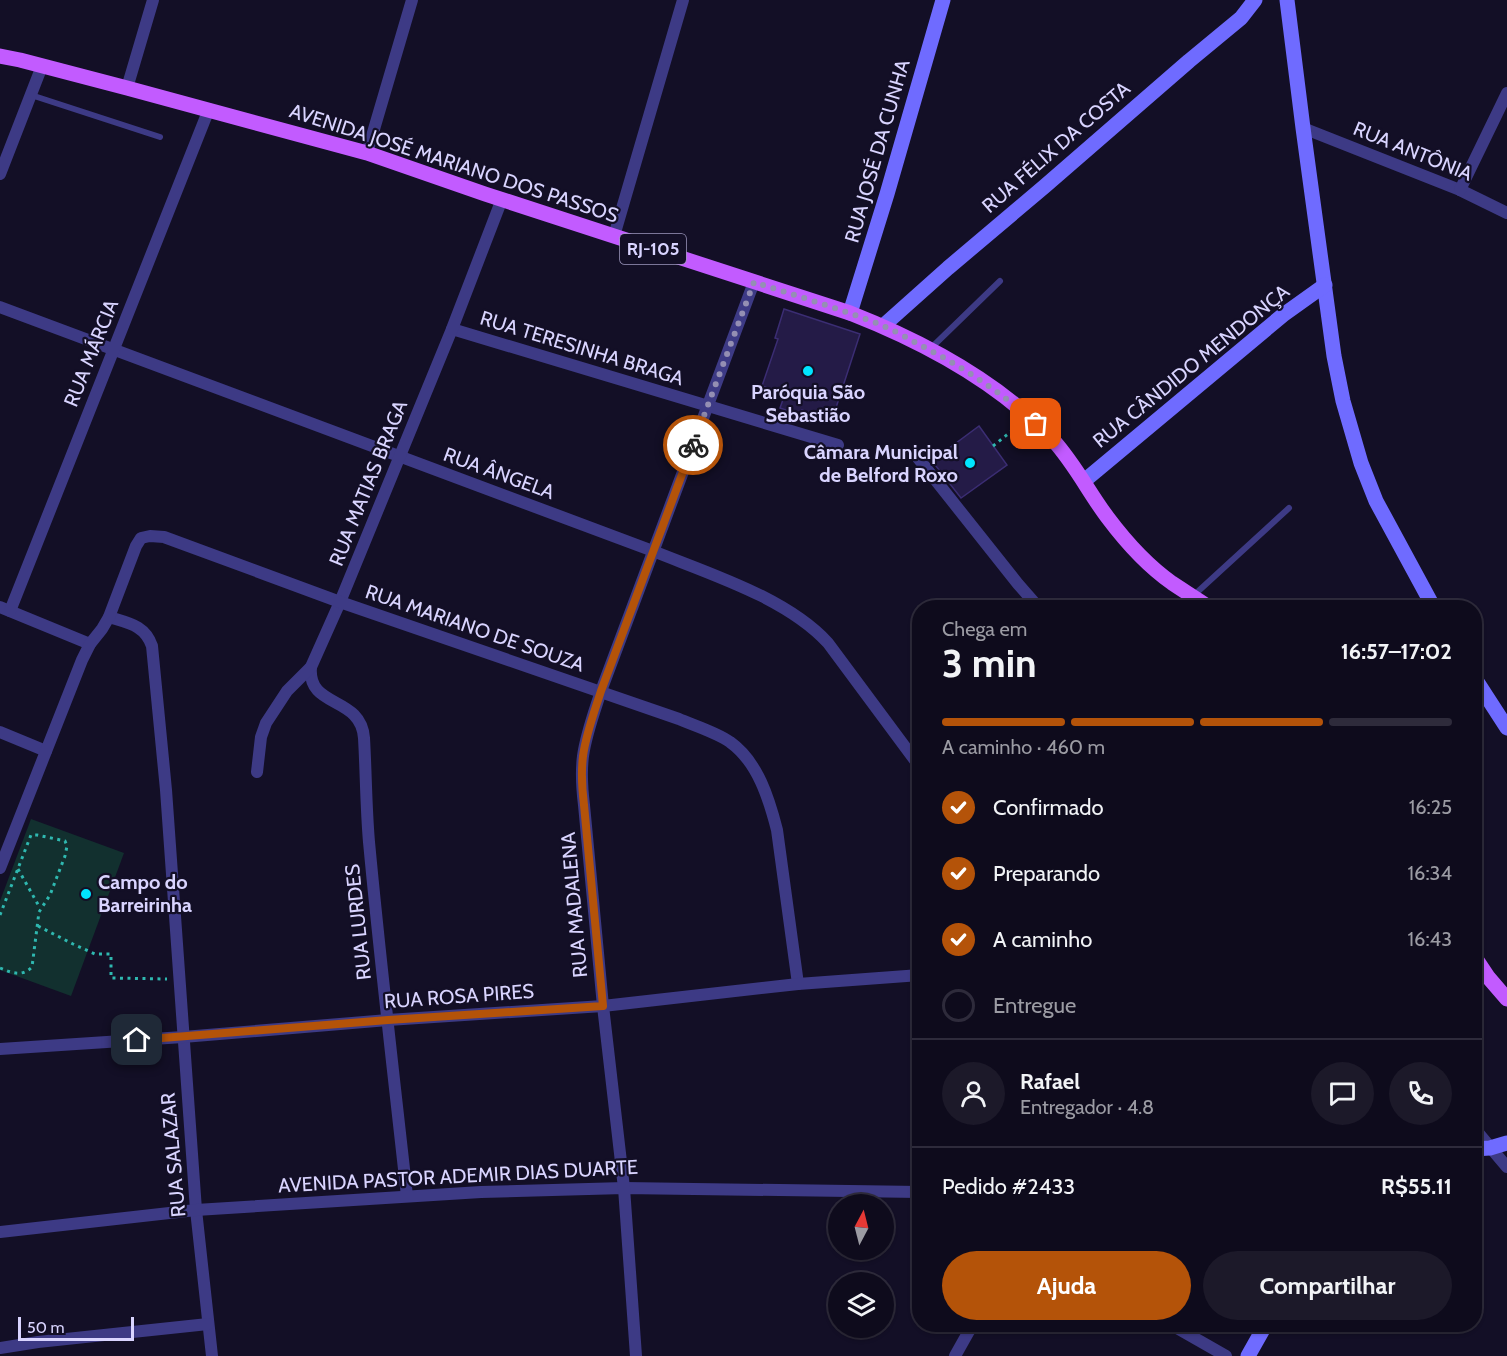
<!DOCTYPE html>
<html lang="pt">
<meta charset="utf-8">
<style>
:root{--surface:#0e0b1c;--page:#1c1929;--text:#f1f3f6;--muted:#9b9ba3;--line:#2e2b3b;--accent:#b45309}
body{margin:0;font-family:Cabin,sans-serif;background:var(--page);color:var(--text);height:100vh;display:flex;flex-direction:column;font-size:22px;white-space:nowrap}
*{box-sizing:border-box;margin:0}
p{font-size:20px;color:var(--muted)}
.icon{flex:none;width:33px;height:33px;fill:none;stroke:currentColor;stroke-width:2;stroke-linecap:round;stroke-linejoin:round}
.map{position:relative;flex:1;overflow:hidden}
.panel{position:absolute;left:912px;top:600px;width:570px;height:732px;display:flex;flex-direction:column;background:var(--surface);border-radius:24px;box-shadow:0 2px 4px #0004,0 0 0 2px var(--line)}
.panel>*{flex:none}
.needle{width:39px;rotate:7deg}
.fabs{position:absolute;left:828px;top:1194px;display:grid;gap:12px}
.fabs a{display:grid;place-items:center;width:66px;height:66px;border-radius:50%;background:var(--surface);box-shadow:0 2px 4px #0004,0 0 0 2px var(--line);font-size:30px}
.scale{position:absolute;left:18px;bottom:15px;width:116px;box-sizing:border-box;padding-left:6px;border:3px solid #d9d4ff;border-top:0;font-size:16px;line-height:21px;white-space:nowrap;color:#d9d4ff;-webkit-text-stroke:4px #130f26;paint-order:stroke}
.pin{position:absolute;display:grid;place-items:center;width:51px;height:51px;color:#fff;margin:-26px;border-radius:12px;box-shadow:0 3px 9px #0006}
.courier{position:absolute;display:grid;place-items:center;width:60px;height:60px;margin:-30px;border:4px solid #b45309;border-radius:50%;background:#fff;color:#222;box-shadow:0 2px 8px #0007}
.overview em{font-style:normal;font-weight:700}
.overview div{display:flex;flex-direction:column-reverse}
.overview{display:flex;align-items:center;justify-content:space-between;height:102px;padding:0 30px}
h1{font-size:39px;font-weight:700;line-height:45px}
.bar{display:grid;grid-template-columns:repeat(4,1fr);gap:9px 6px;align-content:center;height:72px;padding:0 30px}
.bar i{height:8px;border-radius:4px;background:var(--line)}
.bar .active{background:var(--accent)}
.bar p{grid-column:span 4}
.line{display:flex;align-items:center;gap:15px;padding:0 30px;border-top:2px solid var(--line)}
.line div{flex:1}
.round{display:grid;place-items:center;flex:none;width:63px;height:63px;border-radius:32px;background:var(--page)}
ol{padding:0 30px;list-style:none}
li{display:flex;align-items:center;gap:18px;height:66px}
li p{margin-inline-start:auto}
li .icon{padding:6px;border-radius:50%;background:var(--accent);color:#fff;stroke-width:4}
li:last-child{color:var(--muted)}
li i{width:33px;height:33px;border:3px solid var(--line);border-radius:50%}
.button{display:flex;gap:12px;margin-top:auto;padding:12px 30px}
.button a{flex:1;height:69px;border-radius:36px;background:var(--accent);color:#fff;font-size:24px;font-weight:700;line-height:69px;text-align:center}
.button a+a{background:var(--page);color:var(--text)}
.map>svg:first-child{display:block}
</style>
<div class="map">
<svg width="1507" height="1356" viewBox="0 0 1507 1356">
<rect width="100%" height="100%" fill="#130f26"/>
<path fill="#12302f" d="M 31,819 L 124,853 L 71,996 L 0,970 L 0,901 Z"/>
<g fill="#241b47" stroke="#3b2d73" stroke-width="1.5">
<path d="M 784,309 L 860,334 L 832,420 L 802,410 L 800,415 L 780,408 L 785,394 L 762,386 L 778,339 L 775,338 Z"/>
<path d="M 979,426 L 1007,465 L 961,498 L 932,461 Z"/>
</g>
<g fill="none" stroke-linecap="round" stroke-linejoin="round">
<g stroke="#2fb8b0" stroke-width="3" stroke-dasharray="3 4.5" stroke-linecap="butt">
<path d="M 993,446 L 1018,426"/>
<path d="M 18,869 L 40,908"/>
<path d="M 0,915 L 31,835 L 37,835 L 65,841 L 67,846 L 65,856 L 50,895 L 39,912 L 32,967 C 22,977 12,973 0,968"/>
<path d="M 38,926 L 73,944 L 95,954 L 111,954 L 111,978 L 167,979"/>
</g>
<g stroke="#3d3a85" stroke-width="6">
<path d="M 31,95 L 160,137"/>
<path d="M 930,349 L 1000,281"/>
<path d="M 1193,596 L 1289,508"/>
</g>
<g stroke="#3d3a85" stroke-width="12">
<path d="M 127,88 L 153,0"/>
<path d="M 1303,128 L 1460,190 L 1507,213"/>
<path d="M 367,153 L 412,0"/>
<path d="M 0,174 L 42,66"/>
<path d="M 1460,190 L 1507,93"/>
<path d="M 614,236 L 683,0"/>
<path d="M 0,307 L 653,551 C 710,574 787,598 828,643 L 920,767"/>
<path d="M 452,329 L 838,445"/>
<path d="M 918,458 L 1018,584 L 1039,608"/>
<path d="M 0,607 L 90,644"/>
<path d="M 1180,608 L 1193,596"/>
<path d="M 10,611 L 209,109"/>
<path d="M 109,617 C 128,623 145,625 152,646 L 166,790 L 196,1210 L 212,1356"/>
<path d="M 311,667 C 307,709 361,695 364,738 C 366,773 366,807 369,842 C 380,960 394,1078 407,1196"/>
<path d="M 0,732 L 46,751"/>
<path d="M 257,772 L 261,737 L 266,723 L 287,691 L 311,667 L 340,602 L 452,329 L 502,199"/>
<path d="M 0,868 L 82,660 L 90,644 L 102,629 L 109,617 L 136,546 L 141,538 L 150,536 L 164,537 L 340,602 L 679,719 C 693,725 718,733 730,742 C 758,762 769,799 777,830 L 798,984"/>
<path d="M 0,1049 L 183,1037 L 388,1020 L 603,1006 L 798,984 L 920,975"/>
<path d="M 1474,1128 L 1507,1167"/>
<path d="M 0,1232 L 196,1210 L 481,1192 L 624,1188 L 920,1192"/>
<path d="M 1170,1324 L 1226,1356"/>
<path d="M 0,1348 L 38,1342 L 208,1324"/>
<path d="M 636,1356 L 624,1188 L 603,1006 L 584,805 C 582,789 581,772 583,756 C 586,734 594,713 601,691 L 754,282"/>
<path d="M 955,1356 L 973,1324"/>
</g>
<g stroke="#6f6bff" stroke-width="15">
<path d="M 1287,0 L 1303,128 L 1334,356 L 1343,401 L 1361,463 L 1376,501 L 1434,608"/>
<path d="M 850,313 L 887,194 L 943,0"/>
<path d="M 883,326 L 948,268 L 1045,186 L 1189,61 L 1241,18 L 1255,0"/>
<path d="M 1084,481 L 1283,315 L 1325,285"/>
<path d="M 1474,677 L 1507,728"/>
<path d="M 1474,1149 L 1490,1148 L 1507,1143"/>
<path d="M 1248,1356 L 1266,1324"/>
</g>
<g stroke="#c25bff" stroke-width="15">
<path d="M 0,56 L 20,60 L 127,88 L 367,153 L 485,194 L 850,313 C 924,342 999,382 1053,440 C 1075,464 1089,493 1108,518 C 1126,542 1148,566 1172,583 C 1184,591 1197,599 1210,608"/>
<path d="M 1474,956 L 1488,977 L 1507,999"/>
</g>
</g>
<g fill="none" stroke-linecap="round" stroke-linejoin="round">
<path stroke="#948fb3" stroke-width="6" stroke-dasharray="0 10.8" d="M 693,445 L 754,282 C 796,296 839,308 881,325 C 893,330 906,337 918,344 C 961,366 1000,391 1036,424"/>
<path stroke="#b45309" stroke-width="8" d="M 137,1040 L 388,1020 L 603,1006 L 584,805 C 582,789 581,772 583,756 C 586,734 594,713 601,691 L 693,445"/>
</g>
<g fill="#00e5ff" stroke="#130f26" stroke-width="2">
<circle cx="808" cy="371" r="6"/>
<circle cx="970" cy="463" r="6"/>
<circle cx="86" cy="894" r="6"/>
</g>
<g text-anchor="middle" stroke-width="4.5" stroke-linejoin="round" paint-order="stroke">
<rect fill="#130f26" stroke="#9e99be" stroke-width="1.5" x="620" y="234" width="66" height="30" rx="4.5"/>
<g font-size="18" font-weight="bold" fill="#d9d4ff">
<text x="653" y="255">RJ-105</text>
</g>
<g font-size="20" fill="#d9d4ff" stroke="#130f26">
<text transform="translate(1056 147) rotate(-41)" y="7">RUA FÉLIX DA COSTA</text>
<text transform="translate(877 151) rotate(-74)" y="7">RUA JOSÉ DA CUNHA</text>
<text transform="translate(1413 151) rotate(22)" y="7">RUA ANTÔNIA</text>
<text transform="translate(454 163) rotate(18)" y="7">AVENIDA JOSÉ MARIANO DOS PASSOS</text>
<text transform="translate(582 348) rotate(17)" y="7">RUA TERESINHA BRAGA</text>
<text transform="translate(91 353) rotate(-68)" y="7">RUA MÁRCIA</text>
<text transform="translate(1191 366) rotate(-39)" y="7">RUA CÂNDIDO MENDONÇA</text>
<text transform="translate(499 473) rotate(20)" y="7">RUA ÂNGELA</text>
<text transform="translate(368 483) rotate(-68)" y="7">RUA MATIAS BRAGA</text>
<text transform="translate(475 628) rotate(19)" y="7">RUA MARIANO DE SOUZA</text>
<text transform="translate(574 905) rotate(-95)" y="7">RUA MADALENA</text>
<text transform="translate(358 922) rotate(-96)" y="7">RUA LURDES</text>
<text transform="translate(459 996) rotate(-4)" y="7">RUA ROSA PIRES</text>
<text transform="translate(173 1155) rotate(-95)" y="7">RUA SALAZAR</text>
<text transform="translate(458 1176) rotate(-3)" y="7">AVENIDA PASTOR ADEMIR DIAS DUARTE</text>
</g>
<g font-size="20" font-weight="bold" fill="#d9d4ff" stroke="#130f26">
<text x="808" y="399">Paróquia São<tspan x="808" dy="23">Sebastião</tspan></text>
<text x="958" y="459" text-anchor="end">Câmara Municipal<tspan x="958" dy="23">de Belford Roxo</tspan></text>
<text x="98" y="889" text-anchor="start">Campo do<tspan x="98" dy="23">Barreirinha</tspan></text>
</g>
</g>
</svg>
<div class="fabs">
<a><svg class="needle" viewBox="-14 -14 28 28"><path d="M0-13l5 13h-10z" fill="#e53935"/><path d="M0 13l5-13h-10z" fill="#9b9ba3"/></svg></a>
<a><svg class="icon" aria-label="layers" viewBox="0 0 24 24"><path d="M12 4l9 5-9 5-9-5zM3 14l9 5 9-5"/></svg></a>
</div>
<div class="scale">50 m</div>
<div class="pin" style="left:1036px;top:424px;background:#ea580c"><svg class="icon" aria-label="bag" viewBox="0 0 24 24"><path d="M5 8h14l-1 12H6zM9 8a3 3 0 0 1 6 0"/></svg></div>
<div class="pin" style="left:137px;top:1040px;background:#1f2937"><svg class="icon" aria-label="home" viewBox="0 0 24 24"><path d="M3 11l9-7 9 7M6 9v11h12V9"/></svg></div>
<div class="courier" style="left:693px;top:445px"><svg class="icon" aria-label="bike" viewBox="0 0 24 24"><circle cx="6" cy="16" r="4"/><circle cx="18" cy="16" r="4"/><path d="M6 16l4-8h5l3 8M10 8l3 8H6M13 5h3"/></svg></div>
<section class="panel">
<div class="overview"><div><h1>3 min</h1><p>Chega em</p></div><em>16:57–17:02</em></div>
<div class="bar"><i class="active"></i><i class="active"></i><i class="active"></i><i></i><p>A caminho · 460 m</p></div>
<ol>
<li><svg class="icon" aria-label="check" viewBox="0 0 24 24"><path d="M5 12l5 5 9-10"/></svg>Confirmado<p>16:25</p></li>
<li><svg class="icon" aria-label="check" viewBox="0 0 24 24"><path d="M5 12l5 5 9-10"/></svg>Preparando<p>16:34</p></li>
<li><svg class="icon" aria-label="check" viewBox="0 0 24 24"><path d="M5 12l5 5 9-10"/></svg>A caminho<p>16:43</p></li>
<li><i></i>Entregue</li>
</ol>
<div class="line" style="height:108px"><a class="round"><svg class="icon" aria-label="person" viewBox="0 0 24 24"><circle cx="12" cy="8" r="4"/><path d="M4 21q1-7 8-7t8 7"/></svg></a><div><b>Rafael</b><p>Entregador · 4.8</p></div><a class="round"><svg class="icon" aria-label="chat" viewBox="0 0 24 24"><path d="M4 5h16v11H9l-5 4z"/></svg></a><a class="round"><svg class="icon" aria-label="phone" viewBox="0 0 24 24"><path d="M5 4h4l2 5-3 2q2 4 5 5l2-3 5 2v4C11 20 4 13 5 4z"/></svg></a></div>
<div class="line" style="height:78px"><div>Pedido #2433</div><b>R$55.11</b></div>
<div class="button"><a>Ajuda</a><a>Compartilhar</a></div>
</section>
</div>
